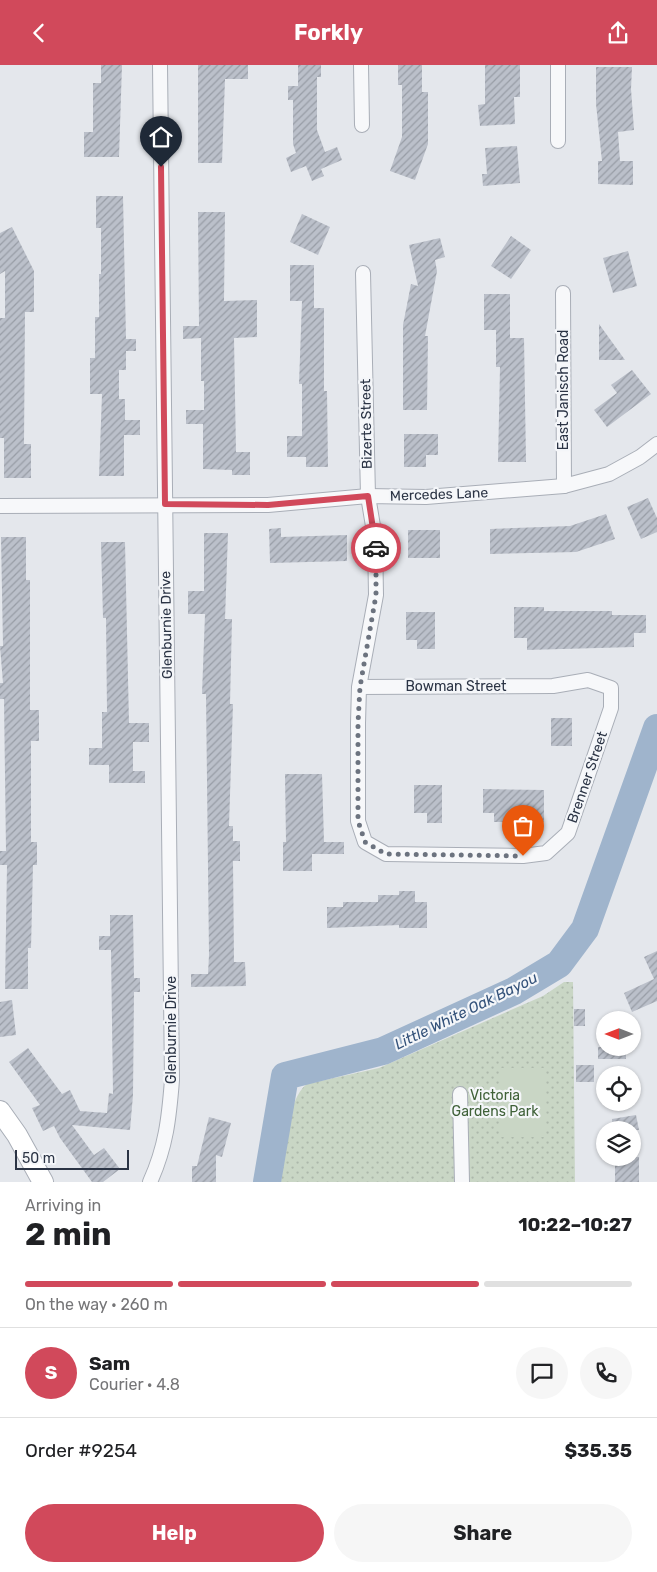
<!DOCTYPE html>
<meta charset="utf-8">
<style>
:root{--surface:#fff;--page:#f6f6f6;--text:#202124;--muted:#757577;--line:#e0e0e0;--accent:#d1495b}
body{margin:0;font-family:Rubik,sans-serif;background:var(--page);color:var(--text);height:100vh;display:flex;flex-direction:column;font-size:19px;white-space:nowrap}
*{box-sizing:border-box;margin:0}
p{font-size:16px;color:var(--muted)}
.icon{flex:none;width:28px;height:28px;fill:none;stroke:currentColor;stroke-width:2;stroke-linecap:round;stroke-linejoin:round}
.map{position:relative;height:1117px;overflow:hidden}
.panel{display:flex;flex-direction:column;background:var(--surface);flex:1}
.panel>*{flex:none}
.needle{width:32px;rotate:270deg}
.buttons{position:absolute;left:596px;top:946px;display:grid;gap:10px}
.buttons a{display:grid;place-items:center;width:45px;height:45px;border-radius:50%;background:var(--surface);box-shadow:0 1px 4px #0004;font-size:25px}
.scale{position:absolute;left:15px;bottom:12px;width:114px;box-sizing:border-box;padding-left:5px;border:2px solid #2b3445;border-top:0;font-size:14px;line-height:18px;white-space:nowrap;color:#2b3445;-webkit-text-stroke:4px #f4f6f9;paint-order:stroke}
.pin{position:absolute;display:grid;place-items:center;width:42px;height:42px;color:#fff;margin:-51px -21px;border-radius:50% 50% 50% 0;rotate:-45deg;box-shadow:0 0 5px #0007}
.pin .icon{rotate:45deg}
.courier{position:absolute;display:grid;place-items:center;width:50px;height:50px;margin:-25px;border:4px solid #d1495b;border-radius:50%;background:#fff;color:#222;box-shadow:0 1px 6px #0007}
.head em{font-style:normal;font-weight:700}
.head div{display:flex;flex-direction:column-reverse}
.head{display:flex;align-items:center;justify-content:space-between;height:85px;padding:0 25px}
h1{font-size:32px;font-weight:700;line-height:38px}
.bar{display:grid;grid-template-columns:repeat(4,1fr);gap:8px 5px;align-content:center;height:60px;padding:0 25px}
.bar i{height:6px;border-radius:4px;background:var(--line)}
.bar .current{background:var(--accent)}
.bar p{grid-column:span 4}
.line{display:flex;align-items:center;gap:12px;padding:0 25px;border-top:1px solid var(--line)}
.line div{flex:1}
.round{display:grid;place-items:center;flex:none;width:52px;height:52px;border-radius:26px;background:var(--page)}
.cta{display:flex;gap:10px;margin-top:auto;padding:10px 25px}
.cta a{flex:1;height:58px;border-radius:30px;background:var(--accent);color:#fff;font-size:20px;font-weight:700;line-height:58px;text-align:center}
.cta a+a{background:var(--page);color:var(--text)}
header{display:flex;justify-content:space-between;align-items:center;height:65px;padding:0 25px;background:var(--accent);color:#fff;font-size:22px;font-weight:700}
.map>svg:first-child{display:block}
</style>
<header><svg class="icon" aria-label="back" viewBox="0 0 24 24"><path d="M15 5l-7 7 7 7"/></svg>Forkly<svg class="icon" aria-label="share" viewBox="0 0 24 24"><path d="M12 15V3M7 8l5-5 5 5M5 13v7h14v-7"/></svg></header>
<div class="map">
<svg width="657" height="1117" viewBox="0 0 657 1117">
<defs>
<pattern id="grass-dots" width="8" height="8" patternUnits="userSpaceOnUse" patternTransform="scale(1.25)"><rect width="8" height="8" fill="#c9d6c5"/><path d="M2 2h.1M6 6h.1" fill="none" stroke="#adb8ab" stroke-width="1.8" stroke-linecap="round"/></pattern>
<pattern id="building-hatch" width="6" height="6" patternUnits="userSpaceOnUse" patternTransform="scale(1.25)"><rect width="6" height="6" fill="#bbc0ca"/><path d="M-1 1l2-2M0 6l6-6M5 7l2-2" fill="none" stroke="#989da6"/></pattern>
</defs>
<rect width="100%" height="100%" fill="#e4e7ec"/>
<path fill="url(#grass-dots)" d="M 564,917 L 573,917 L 575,1117 L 281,1117 C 285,1091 286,1034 307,1019 L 379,1003 L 543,931 Z"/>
<rect fill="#c9d6c5" x="499" y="1003" width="45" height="69"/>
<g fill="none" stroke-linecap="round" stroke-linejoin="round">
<path stroke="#9fb4cc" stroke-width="28" d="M 267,1117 L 285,1011 L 383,986 L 514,926 L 559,899 L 585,864 L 657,663"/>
</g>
<g fill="url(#building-hatch)">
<path d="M 101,0 L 122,0 L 119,92 L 84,92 L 84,67 L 93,67 L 93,18 L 101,18 Z"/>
<path d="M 198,0 L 248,0 L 248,14 L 225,14 L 222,98 L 198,98 Z"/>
<path d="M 298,0 L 321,0 L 321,12 L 317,12 L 317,65 L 325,87 L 337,82 L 342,95 L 321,104 L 324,111 L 312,116 L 306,101 L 291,107 L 286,93 L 296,88 L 293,79 L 293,35 L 288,35 L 288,21 L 298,21 Z"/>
<path d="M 398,0 L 422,0 L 422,27 L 428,27 L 428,79 L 415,115 L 390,106 L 402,72 L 402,20 L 398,20 Z"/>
<path d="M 485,0 L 520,0 L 520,32 L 514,32 L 515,59 L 480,61 L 478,40 L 485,39 Z"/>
<path d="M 596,2 L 632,2 L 631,24 L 634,65 L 618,67 L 620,96 L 633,96 L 633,120 L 598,119 L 598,96 L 602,96 L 596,39 Z"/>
<path d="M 517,81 L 520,118 L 483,121 L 482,109 L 487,109 L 485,83 Z"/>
<path d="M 96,131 L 123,131 L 126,274 L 136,274 L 136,286 L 126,286 L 126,305 L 119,305 L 119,334 L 125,334 L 125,355 L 140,355 L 140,370 L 124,370 L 124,411 L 99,411 L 102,329 L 90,329 L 90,293 L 95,293 L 95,252 L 99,252 L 99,209 L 101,209 L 101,163 L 96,163 Z"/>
<path d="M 198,147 L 225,147 L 224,236 L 257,235 L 257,272 L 234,273 L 236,387 L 250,387 L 250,410 L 232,410 L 232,405 L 203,404 L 203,359 L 186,359 L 186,345 L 204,345 L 204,316 L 201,316 L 201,273 L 183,274 L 183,261 L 199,261 Z"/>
<path d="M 302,149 L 330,162 L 318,190 L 290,177 Z"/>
<path d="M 12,162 L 34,206 L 34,247 L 25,247 L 24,379 L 31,379 L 31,413 L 4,413 L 4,373 L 0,373 L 0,253 L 5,253 L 5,206 L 0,209 L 0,168 Z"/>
<path d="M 511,171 L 531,185 L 511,214 L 491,201 Z"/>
<path d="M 440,173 L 445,192 L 435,195 L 437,206 L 425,271 L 428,271 L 427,345 L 403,345 L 403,260 L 411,219 L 418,221 L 409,180 Z"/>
<path d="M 628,186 L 637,221 L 613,228 L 603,193 Z"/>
<path d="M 290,200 L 314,200 L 314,243 L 324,243 L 324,326 L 327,326 L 328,402 L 306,402 L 306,392 L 287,392 L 287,371 L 302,371 L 302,319 L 299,319 L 302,236 L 290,236 Z"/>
<path d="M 484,229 L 510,229 L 510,273 L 524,273 L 526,397 L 498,397 L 500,302 L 496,302 L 496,265 L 484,265 Z"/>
<path d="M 599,259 L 625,295 L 599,295 Z"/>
<path d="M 632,305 L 651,329 L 607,362 L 594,345 L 617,328 L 611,320 Z"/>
<path d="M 404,369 L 438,369 L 438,390 L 426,390 L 426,402 L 404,402 Z"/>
<path d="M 648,433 L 657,453 L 657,467 L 641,474 L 627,442 Z"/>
<path d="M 606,449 L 615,474 L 576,487 L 490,489 L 490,464 L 570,461 Z"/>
<path d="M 281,463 L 281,472 L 347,470 L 347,496 L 270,498 L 269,464 Z"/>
<rect x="408" y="465" width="32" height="28"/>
<path d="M 204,468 L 228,468 L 225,554 L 232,554 L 230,639 L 233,639 L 229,761 L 233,761 L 233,776 L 240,776 L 240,796 L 233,796 L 234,897 L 245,897 L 246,921 L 191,922 L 191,909 L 208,909 L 209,890 L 206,629 L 202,629 L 205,549 L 188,549 L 188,526 L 204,526 Z"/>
<path d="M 1,472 L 26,472 L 26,515 L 30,515 L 30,645 L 39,645 L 39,676 L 31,676 L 31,777 L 37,777 L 37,800 L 33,800 L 31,883 L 28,883 L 28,924 L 5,924 L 7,800 L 0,800 L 0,786 L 6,786 L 4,634 L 0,634 L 0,618 L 3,618 L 0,581 L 3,581 Z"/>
<path d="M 101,477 L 125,477 L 129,658 L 149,658 L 149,677 L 133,677 L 133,706 L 145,706 L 145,718 L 109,718 L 109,700 L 89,700 L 89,683 L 102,683 L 102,647 L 107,647 L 106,553 L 103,553 Z"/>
<path d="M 514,542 L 544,542 L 544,546 L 612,546 L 612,550 L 646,550 L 646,568 L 634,568 L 634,582 L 527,585 L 527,573 L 514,573 Z"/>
<path d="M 406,547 L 435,547 L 435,584 L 417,584 L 417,575 L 406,575 Z"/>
<rect x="551" y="653" width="21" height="28"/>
<path d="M 285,709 L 322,709 L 324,777 L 344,777 L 344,789 L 312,789 L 312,806 L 283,806 L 283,777 L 286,777 Z"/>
<path d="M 414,720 L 442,720 L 442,758 L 427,758 L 427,748 L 414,748 Z"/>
<path d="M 483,724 L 544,725 L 544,757 L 494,757 L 494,748 L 483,748 Z"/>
<path d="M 399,826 L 415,826 L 415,837 L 427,837 L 427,863 L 399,863 L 399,860 L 327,863 L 327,842 L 343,842 L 343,837 L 378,837 L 378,830 L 399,830 Z"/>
<path d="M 110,850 L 133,850 L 134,913 L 140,913 L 140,927 L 134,927 L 133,1030 L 130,1065 L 72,1060 L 94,1090 L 104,1083 L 120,1104 L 103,1117 L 92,1117 L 60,1073 L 54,1061 L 43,1066 L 32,1043 L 40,1040 L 9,997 L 28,983 L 62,1029 L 70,1025 L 80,1046 L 107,1048 L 109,1028 L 113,1029 L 111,885 L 99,885 L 99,871 L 110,871 Z"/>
<path d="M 657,886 L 657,936 L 632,947 L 624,928 L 654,914 L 644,892 Z"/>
<path d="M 12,935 L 16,970 L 0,972 L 0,937 Z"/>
<rect x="574" y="944" width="11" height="17"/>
<rect x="598" y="982" width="28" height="12"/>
<rect x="576" y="1000" width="18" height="17"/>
<path d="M 636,1050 L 639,1065 L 613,1065 L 612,1054 Z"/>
<path d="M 209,1052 L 231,1058 L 222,1092 L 216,1090 L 216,1117 L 192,1117 L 192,1101 L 197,1101 Z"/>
<rect x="615" y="1092" width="24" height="25"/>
</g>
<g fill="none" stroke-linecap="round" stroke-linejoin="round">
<defs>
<g id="street">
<path d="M 361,0 L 362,60"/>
<path d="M 558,76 L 558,0"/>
<path d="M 563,228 L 564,421"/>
<path d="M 0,441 L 268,440 L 368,431 L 426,432 L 564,421 L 609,409 L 640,392 L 657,379"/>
<path d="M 359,622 L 553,621 L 588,615 L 611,623 L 611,643 L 568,768 L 546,788 L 523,791 L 386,789 L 365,777 L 358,756 L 358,658 L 359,622 L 376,530 L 375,473 L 368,431 L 363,208"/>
<path d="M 460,1029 L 462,1117"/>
<path d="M 150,1117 C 166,1082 169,1053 172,1015 L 160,0"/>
</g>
<path id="secondary" d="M 0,1046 L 17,1070 L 43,1117"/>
</defs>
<use href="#street" stroke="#a9aeb7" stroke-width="16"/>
<use href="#secondary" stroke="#a9aeb7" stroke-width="22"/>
<use href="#street" stroke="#f7f8fa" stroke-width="14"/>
<use href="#secondary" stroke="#fff" stroke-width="20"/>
</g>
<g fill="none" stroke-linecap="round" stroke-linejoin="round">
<path stroke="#6c737f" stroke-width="5" stroke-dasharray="0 9" d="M 376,483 L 376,530 L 360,622 L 358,658 L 358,756 L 365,777 L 386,789 L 523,791"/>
<path stroke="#d1495b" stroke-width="6" d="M 161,102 L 165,439 L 268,440 L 368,431 L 376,483"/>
</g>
<g text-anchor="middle" stroke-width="4.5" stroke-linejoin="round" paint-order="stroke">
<g font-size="14" fill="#2b3445" stroke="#f4f6f9">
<text transform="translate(563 325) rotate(-90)" y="5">East Janisch Road</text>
<text transform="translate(366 359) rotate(-91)" y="5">Bizerte Street</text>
<text transform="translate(439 429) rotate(-2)" y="5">Mercedes Lane</text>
<text transform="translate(166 560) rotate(-91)" y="5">Glenburnie Drive</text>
<text x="456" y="626">Bowman Street</text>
<text transform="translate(587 712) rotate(-71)" y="5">Brenner Street</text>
<text transform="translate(171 965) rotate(-90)" y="5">Glenburnie Drive</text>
</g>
<g font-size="14" fill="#3f6138" stroke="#f4f6f9">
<text x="495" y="1035">Victoria<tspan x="495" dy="16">Gardens Park</tspan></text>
</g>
<g font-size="15" font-style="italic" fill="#34527a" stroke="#f4f6f9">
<text transform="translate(466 946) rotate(-26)" y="5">Little White Oak Bayou</text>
</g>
</g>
</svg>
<div class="buttons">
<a><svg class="needle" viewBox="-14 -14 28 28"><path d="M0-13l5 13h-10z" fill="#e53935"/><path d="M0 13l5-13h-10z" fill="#757577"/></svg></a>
<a><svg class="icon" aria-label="locate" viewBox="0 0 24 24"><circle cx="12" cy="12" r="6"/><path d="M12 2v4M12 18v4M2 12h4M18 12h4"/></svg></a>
<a><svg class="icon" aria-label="layers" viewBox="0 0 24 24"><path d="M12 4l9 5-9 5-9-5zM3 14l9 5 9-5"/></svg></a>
</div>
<div class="scale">50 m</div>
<div class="pin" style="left:523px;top:791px;background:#ea580c"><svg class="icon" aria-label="bag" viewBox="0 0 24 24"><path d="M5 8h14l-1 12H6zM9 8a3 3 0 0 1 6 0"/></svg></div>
<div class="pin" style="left:161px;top:102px;background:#1f2937"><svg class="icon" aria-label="home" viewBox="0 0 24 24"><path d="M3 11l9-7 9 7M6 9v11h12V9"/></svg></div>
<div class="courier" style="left:376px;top:483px"><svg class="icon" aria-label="car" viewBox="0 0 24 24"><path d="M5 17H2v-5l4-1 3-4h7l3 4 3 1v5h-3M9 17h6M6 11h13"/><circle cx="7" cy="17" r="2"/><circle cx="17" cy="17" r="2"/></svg></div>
</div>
<section class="panel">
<div class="head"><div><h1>2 min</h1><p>Arriving in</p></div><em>10:22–10:27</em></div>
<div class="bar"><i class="current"></i><i class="current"></i><i class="current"></i><i></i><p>On the way · 260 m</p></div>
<div class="line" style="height:90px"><b class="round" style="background:var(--accent);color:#fff">S</b><div><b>Sam</b><p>Courier · 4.8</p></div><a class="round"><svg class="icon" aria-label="chat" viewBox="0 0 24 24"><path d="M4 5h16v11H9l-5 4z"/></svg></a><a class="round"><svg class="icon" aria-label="phone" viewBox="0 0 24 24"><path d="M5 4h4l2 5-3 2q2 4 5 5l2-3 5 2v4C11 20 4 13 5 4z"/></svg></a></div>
<div class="line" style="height:65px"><div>Order #9254</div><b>$35.35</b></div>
<div class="cta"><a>Help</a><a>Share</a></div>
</section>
